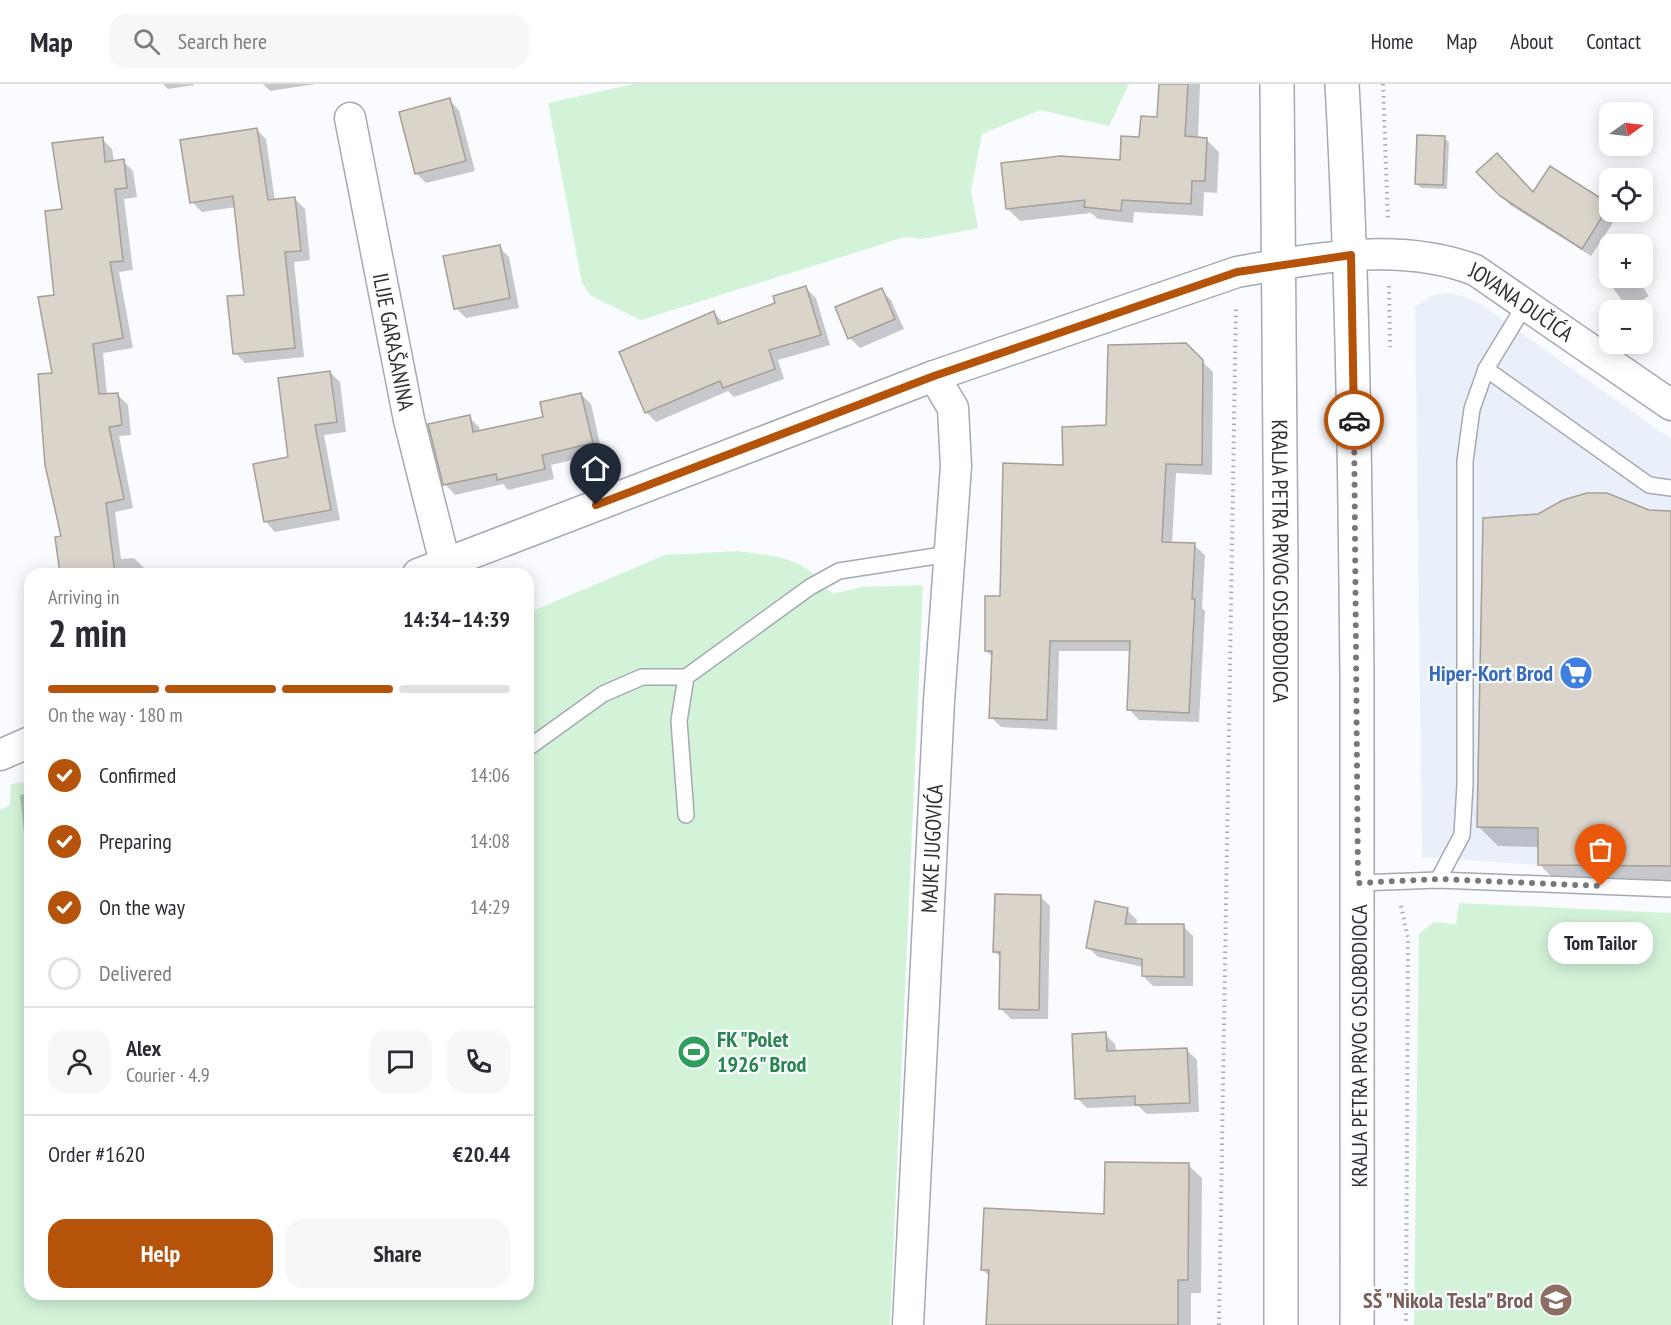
<!DOCTYPE html>
<meta charset="utf-8">
<style>
:root{--surface:#fff;--page:#f7f7f7;--text:#2b2b33;--muted:#7c7c81;--line:#e1e1e2;--accent:#b45309}
body{margin:0;font-family:"PT Sans Narrow",sans-serif;background:var(--page);color:var(--text);height:100vh;display:flex;flex-direction:column;font-size:22px;white-space:nowrap}
*{box-sizing:border-box;margin:0}
p{font-size:20px;color:var(--muted)}
.icon{flex:none;width:33px;height:33px;fill:none;stroke:currentColor;stroke-width:2;stroke-linecap:round;stroke-linejoin:round}
.map{position:relative;flex:1;overflow:hidden}
.details{position:absolute;left:24px;top:484px;width:510px;height:732px;display:flex;flex-direction:column;background:var(--surface);border-radius:18px;box-shadow:0 3px 15px #0003}
.details>*{flex:none}
.needle{width:39px;rotate:76deg}
.buttons{position:absolute;left:1599px;top:18px;display:grid;gap:12px}
.buttons a{display:grid;place-items:center;width:54px;height:54px;border-radius:12px;background:var(--surface);box-shadow:0 3px 15px #0003;font-size:30px}
.pin{position:absolute;display:grid;place-items:center;width:51px;height:51px;color:#fff;margin:-62px -26px;border-radius:50% 50% 50% 0;rotate:-45deg;box-shadow:0 0 6px #0007}
.pin .icon{rotate:45deg}
.courier{position:absolute;display:grid;place-items:center;width:60px;height:60px;margin:-30px;border:4px solid #b45309;border-radius:50%;background:#fff;color:#222;box-shadow:0 2px 8px #0007}
.bubble{position:absolute;height:42px;border-radius:18px;background:var(--surface);box-shadow:0 3px 15px #0003;font-size:20px;font-weight:600;line-height:42px;text-align:center}
.head em{font-style:normal;font-weight:600}
.head div{display:flex;flex-direction:column-reverse}
.head{display:flex;align-items:center;justify-content:space-between;height:102px;padding:0 24px}
h1{font-size:39px;font-weight:600;line-height:45px}
.bar{display:grid;grid-template-columns:repeat(4,1fr);gap:9px 6px;align-content:center;height:72px;padding:0 24px}
.bar i{height:8px;border-radius:4px;background:var(--line)}
.bar .current{background:var(--accent)}
.bar p{grid-column:span 4}
.line{display:flex;align-items:center;gap:15px;padding:0 24px;border-top:2px solid var(--line)}
.line div{flex:1}
.round{display:grid;place-items:center;flex:none;width:63px;height:63px;border-radius:18px;background:var(--page)}
ol{padding:0 24px;list-style:none}
li{display:flex;align-items:center;gap:18px;height:66px}
li p{margin-inline-start:auto}
li .icon{padding:6px;border-radius:50%;background:var(--accent);color:#fff;stroke-width:4}
li:last-child{color:var(--muted)}
li i{width:33px;height:33px;border:3px solid var(--line);border-radius:50%}
.cta{display:flex;gap:12px;margin-top:auto;padding:12px 24px}
.cta a{flex:1;height:69px;border-radius:18px;background:var(--accent);color:#fff;font-size:24px;font-weight:600;line-height:69px;text-align:center}
.cta a+a{background:var(--page);color:var(--text)}
header{display:flex;align-items:center;gap:36px;box-sizing:border-box;height:84px;padding:0 30px;background:var(--surface);border-bottom:2px solid var(--line)}
header strong{font-size:28px}
nav{display:flex;gap:33px;margin-inline-start:auto;font-size:21px}
.search{width:420px;height:54px;background:var(--page);display:flex;align-items:center;gap:15px;box-sizing:border-box;padding:0 21px;border-radius:18px;color:var(--muted);font-size:22px}
.map>svg:first-child{display:block}
</style>
<header>
<strong>Map</strong>
<div class="search"><svg class="icon" aria-label="search" viewBox="0 0 24 24"><circle cx="10" cy="10" r="6"/><path d="M15 15l6 6"/></svg>Search here</div>
<nav><a>Home</a><a>Map</a><a>About</a><a>Contact</a></nav>
</header>
<div class="map">
<svg width="1671" height="1241" viewBox="0 0 1671 1241">
<rect width="100%" height="100%" fill="#f9fbff"/>
<path fill="#eaf0fa" d="M 1446,209 L 1463,212 L 1479,219 L 1671,355 L 1671,782 L 1538,781 L 1422,773 L 1415,222 L 1431,212 Z"/>
<g fill="#d3f3d9">
<path d="M 634,0 L 1129,0 L 1109,42 L 1040,26 L 982,50 L 971,107 L 978,144 L 922,155 L 905,153 L 641,236 L 591,212 L 582,199 L 548,19 Z"/>
<path d="M 737,467 C 782,473 802,472 832,510 L 861,503 L 923,501 L 890,1241 L 0,1241 L 0,726 L 10,721 L 11,700 L 30,697 L 30,1210 L 528,1210 L 528,529 L 665,471 Z"/>
<path d="M 1459,819 L 1671,829 L 1671,1241 L 1414,1241 L 1419,850 L 1434,838 L 1456,840 Z"/>
</g>
<g fill="#0003">
<path d="M 163,0 L 194,0 L 194,1 L 168,5 Z"/>
<path d="M 263,0 L 316,0 L 270,7 Z"/>
<path d="M 1160,0 L 1200,0 L 1198,55 L 1206,55 L 1219,68 L 1217,109 L 1204,108 L 1203,132 L 1134,128 L 1133,139 L 1098,135 L 1091,129 L 1020,137 L 1007,124 L 1121,78 L 1159,35 Z"/>
<path d="M 449,16 L 459,26 L 475,87 L 426,99 L 416,89 Z"/>
<path d="M 256,45 L 266,55 L 275,117 L 295,115 L 305,125 L 310,176 L 294,178 L 304,273 L 245,279 L 235,269 L 246,212 L 236,123 L 202,128 L 192,118 Z"/>
<path d="M 1444,54 L 1449,58 L 1447,105 L 1421,104 L 1416,99 Z"/>
<path d="M 102,55 L 112,65 L 114,78 L 123,77 L 133,87 L 137,113 L 124,115 L 133,186 L 119,188 L 133,264 L 103,269 L 107,311 L 118,311 L 128,321 L 131,351 L 119,352 L 133,424 L 115,428 L 121,475 L 134,474 L 144,484 L 145,490 L 61,490 L 56,454 L 63,453 L 54,290 L 56,212 L 63,126 Z"/>
<path d="M 1550,84 L 1609,122 L 1610,128 L 1618,131 L 1591,172 L 1510,121 L 1479,88 L 1534,110 Z"/>
<path d="M 499,163 L 509,173 L 519,224 L 466,234 L 456,224 Z"/>
<path d="M 1616,194 L 1637,194 L 1649,212 L 1628,225 L 1609,198 Z"/>
<path d="M 806,204 L 816,214 L 830,261 L 778,276 L 784,295 L 734,313 L 728,307 L 656,338 L 646,328 L 714,229 L 724,239 L 777,220 Z"/>
<path d="M 881,206 L 891,216 L 904,245 L 860,264 L 850,254 Z"/>
<path d="M 1185,261 L 1213,288 L 1212,391 L 1176,389 L 1172,460 L 1194,461 L 1205,471 L 1202,524 L 1205,527 L 1199,638 L 1139,636 L 1129,625 L 1131,567 L 1059,567 L 1057,646 L 1001,643 L 991,633 L 993,573 L 986,567 L 1001,513 L 1064,383 L 1108,343 Z"/>
<path d="M 330,288 L 340,298 L 346,348 L 324,351 L 340,436 L 275,448 L 265,437 L 290,374 Z"/>
<path d="M 581,310 L 591,320 L 602,369 L 551,381 L 554,395 L 508,406 L 503,400 L 455,411 L 445,400 L 469,333 L 479,343 L 480,348 L 545,334 Z"/>
<path d="M 1671,429 L 1671,801 L 1559,800 L 1539,780 L 1539,763 L 1498,762 L 1479,743 Z"/>
<path d="M 30,709 L 30,772 L 26,768 L 20,711 Z"/>
<path d="M 1040,812 L 1050,822 L 1048,935 L 1011,935 L 1001,925 L 1001,874 L 994,867 Z"/>
<path d="M 1127,826 L 1137,836 L 1136,841 L 1183,842 L 1193,852 L 1193,902 L 1153,902 L 1143,892 L 1143,883 L 1098,873 L 1088,863 Z"/>
<path d="M 1105,950 L 1115,960 L 1116,968 L 1187,966 L 1197,976 L 1199,1028 L 1147,1030 L 1138,1022 L 1087,1024 L 1077,1014 Z"/>
<path d="M 1188,1081 L 1202,1094 L 1201,1209 L 1191,1209 L 1191,1241 L 988,1241 L 990,1193 L 983,1186 L 1106,1131 Z"/>
</g>
<g fill="#dbd4cb" stroke="#a59f96" stroke-width="1.5">
<path d="M 1159,0 L 1188,0 L 1185,52 L 1207,54 L 1205,97 L 1192,97 L 1191,120 L 1122,116 L 1121,127 L 1084,123 L 1085,116 L 1006,125 L 1001,79 L 1060,72 L 1120,76 L 1121,52 L 1139,53 L 1141,32 L 1157,33 Z"/>
<path d="M 450,14 L 466,77 L 415,90 L 399,28 Z"/>
<path d="M 257,44 L 268,116 L 295,113 L 301,167 L 285,168 L 295,264 L 233,270 L 227,212 L 244,211 L 233,112 L 190,119 L 180,56 Z"/>
<path d="M 1417,51 L 1445,52 L 1443,101 L 1415,100 Z"/>
<path d="M 103,53 L 105,78 L 124,75 L 127,104 L 115,105 L 123,177 L 110,178 L 123,254 L 93,260 L 99,310 L 118,309 L 122,341 L 109,343 L 124,415 L 106,419 L 115,490 L 60,490 L 55,453 L 61,452 L 45,381 L 38,290 L 52,289 L 38,213 L 54,211 L 45,127 L 62,125 L 52,59 Z"/>
<path d="M 1497,69 L 1533,108 L 1550,82 L 1610,120 L 1582,165 L 1500,112 L 1476,88 Z"/>
<path d="M 500,161 L 510,214 L 454,225 L 443,172 Z"/>
<path d="M 806,202 L 821,251 L 769,266 L 775,285 L 723,304 L 720,297 L 645,329 L 619,268 L 714,227 L 718,240 L 775,219 L 773,212 Z"/>
<path d="M 882,204 L 895,235 L 848,255 L 835,223 Z"/>
<path d="M 1186,259 L 1203,276 L 1202,381 L 1166,380 L 1162,458 L 1195,459 L 1192,515 L 1195,515 L 1189,629 L 1127,626 L 1130,557 L 1050,557 L 1047,636 L 989,634 L 992,567 L 985,567 L 985,512 L 1000,512 L 1003,379 L 1063,381 L 1062,343 L 1106,341 L 1108,261 Z"/>
<path d="M 330,287 L 337,338 L 315,341 L 331,426 L 264,438 L 253,380 L 288,373 L 278,294 Z"/>
<path d="M 581,309 L 593,359 L 542,371 L 545,385 L 497,396 L 496,390 L 443,401 L 428,340 L 470,331 L 473,348 L 543,333 L 540,318 Z"/>
<path d="M 1587,409 L 1607,409 L 1649,426 L 1671,427 L 1671,782 L 1538,781 L 1538,744 L 1477,743 L 1483,434 L 1538,430 L 1563,416 Z"/>
<path d="M 995,810 L 1041,811 L 1039,926 L 999,925 L 1000,868 L 993,868 Z"/>
<path d="M 1095,817 L 1128,824 L 1125,840 L 1184,840 L 1184,893 L 1142,892 L 1142,875 L 1086,864 Z"/>
<path d="M 1106,948 L 1107,967 L 1187,964 L 1190,1019 L 1135,1021 L 1135,1012 L 1075,1015 L 1072,950 Z"/>
<path d="M 1105,1078 L 1189,1079 L 1188,1196 L 1178,1196 L 1178,1241 L 986,1241 L 989,1186 L 981,1186 L 984,1124 L 1104,1130 Z"/>
</g>
<g fill="none" stroke-linecap="round" stroke-linejoin="round">
<defs>
<g id="lane">
<path d="M 1486,285 L 1649,401 L 1671,404"/>
<path d="M 528,664 L 603,610 L 642,593 L 686,593"/>
<path d="M 686,731 L 679,637 L 686,593 L 810,503 L 839,487 L 949,470"/>
<path d="M 1438,796 L 1462,751 L 1465,701 L 1465,377 L 1472,325 L 1486,285 L 1525,221"/>
<path d="M 1358,799 L 1438,796 L 1671,805"/>
</g>
<g id="street">
<path id="s1" d="M 350,34 L 409,336 L 445,479"/>
<path id="s2" d="M 418,490 L 934,292 L 1237,188 C 1315,174 1399,157 1475,186 L 1671,321"/>
<path d="M 0,671 L 30,658"/>
<path id="s3" d="M 908,1241 L 939,617 L 956,382 L 953,324 L 934,292"/>
</g>
<g id="primary">
<path id="s4" d="M 1277,0 L 1281,492 L 1281,1241"/>
<path d="M 1342,0 C 1353,197 1355,395 1357,592 C 1358,809 1359,1025 1357,1241"/>
</g>
</defs>
<use href="#lane" stroke="#a4a9b2" stroke-width="18"/>
<use href="#street" stroke="#a4a9b2" stroke-width="33"/>
<use href="#primary" stroke="#a4a9b2" stroke-width="36"/>
<g stroke="#a9abaf" stroke-width="4" stroke-dasharray="1.5 4.5" stroke-linecap="butt">
<path d="M 1383,0 L 1388,137"/>
<path d="M 1389,202 L 1390,263"/>
<path d="M 1401,822 L 1408,854 L 1406,1241"/>
<path d="M 1219,1241 L 1236,222"/>
</g>
<use href="#lane" stroke="#fff" stroke-width="15"/>
<use href="#street" stroke="#fff" stroke-width="30"/>
<use href="#primary" stroke="#fff" stroke-width="33"/>
</g>
<g fill="none" stroke-linecap="round" stroke-linejoin="round">
<path stroke="#76787c" stroke-width="6" stroke-dasharray="0 10.8" d="M 1354,336 L 1358,799 L 1438,795 L 1601,802"/>
<path stroke="#b45309" stroke-width="8" d="M 596,421 L 934,292 L 1237,188 L 1351,171 L 1354,336"/>
</g>
<defs>
<symbol id="supermarket-disc" viewBox="-11 -11 22 22"><circle r="9.5" fill="#3f7fe0" stroke="#f9fbff"/><path d="M-6-5.5h2.5l.6 2H6L4.5 2H-2.5L-4.4-4H-6ZM-1.5 3.2a1.3 1.3 0 1 0 .1 0ZM3 3.2a1.3 1.3 0 1 0 .1 0Z" fill="#fff"/></symbol>
<symbol id="stadium-disc" viewBox="-11 -11 22 22"><circle r="9.5" fill="#2e9e5b" stroke="#f9fbff"/><path d="M0-5a6.5 5 0 1 0 0 10a6.5 5 0 1 0 0-10ZM-3.5-1.8h7v3.6h-7Z" fill="#fff"/></symbol>
<symbol id="school-disc" viewBox="-11 -11 22 22"><circle r="9.5" fill="#8d6e63" stroke="#f9fbff"/><path d="M0-5L7-2L0 1L-7-2ZM-4 1L0 2.5L4 1V4Q0 6-4 4Z" fill="#fff"/></symbol>
</defs>
<g fill-rule="evenodd">
<use href="#supermarket-disc" x="1557" y="570" width="38" height="38"/>
<use href="#stadium-disc" x="675" y="949" width="38" height="38"/>
<use href="#school-disc" x="1537" y="1197" width="38" height="38"/>
</g>
<g text-anchor="middle" stroke-width="4.5" stroke-linejoin="round" paint-order="stroke">
<g font-size="22" fill="#2f3135" stroke="#f9fbff">
<text dy="8" stroke="none"><textPath href="#s2" startOffset="1170">JOVANA DUČIĆA</textPath></text>
<text dy="8" stroke="none"><textPath href="#s1" startOffset="228">ILIJE GARAŠANINA</textPath></text>
<text dy="8" stroke="none"><textPath href="#s4" startOffset="477">KRALJA PETRA PRVOG OSLOBODIOCA</textPath></text>
<text dy="8" stroke="none"><textPath href="#s3" startOffset="477">MAJKE JUGOVIĆA</textPath></text>
<text transform="translate(1359 962) rotate(-90)" y="8">KRALJA PETRA PRVOG OSLOBODIOCA</text>
</g>
<g font-size="22" font-weight="bold" fill="#366cbe" stroke="#f9fbff" text-anchor="end">
<text x="1553" y="597">Hiper-Kort Brod</text>
</g>
<g font-size="22" font-weight="bold" fill="#27864d" stroke="#f9fbff" text-anchor="start">
<text x="717" y="963">FK "Polet<tspan x="717" dy="25">1926" Brod</tspan></text>
</g>
<g font-size="22" font-weight="bold" fill="#785e54" stroke="#f9fbff" text-anchor="end">
<text x="1533" y="1224">SŠ "Nikola Tesla" Brod</text>
</g>
</g>
</svg>
<div class="buttons">
<a><svg class="needle" viewBox="-14 -14 28 28"><path d="M0-13l5 13h-10z" fill="#e53935"/><path d="M0 13l5-13h-10z" fill="#7c7c81"/></svg></a>
<a><svg class="icon" aria-label="locate" viewBox="0 0 24 24"><circle cx="12" cy="12" r="6"/><path d="M12 2v4M12 18v4M2 12h4M18 12h4"/></svg></a>
<a>+</a>
<a>−</a>
</div>
<div class="pin" style="left:1601px;top:802px;background:#ea580c"><svg class="icon" aria-label="bag" viewBox="0 0 24 24"><path d="M5 8h14l-1 12H6zM9 8a3 3 0 0 1 6 0"/></svg></div>
<div class="pin" style="left:596px;top:421px;background:#1f2937"><svg class="icon" aria-label="home" viewBox="0 0 24 24"><path d="M3 11l9-7 9 7M6 9v11h12V9"/></svg></div>
<div class="courier" style="left:1354px;top:336px"><svg class="icon" aria-label="car" viewBox="0 0 24 24"><path d="M5 17H2v-5l4-1 3-4h7l3 4 3 1v5h-3M9 17h6M6 11h13"/><circle cx="7" cy="17" r="2"/><circle cx="17" cy="17" r="2"/></svg></div>
<div class="bubble" style="left:1548px;top:838px;width:105px">Tom Tailor</div>
<section class="details">
<div class="head"><div><h1>2 min</h1><p>Arriving in</p></div><em>14:34–14:39</em></div>
<div class="bar"><i class="current"></i><i class="current"></i><i class="current"></i><i></i><p>On the way · 180 m</p></div>
<ol>
<li><svg class="icon" aria-label="check" viewBox="0 0 24 24"><path d="M5 12l5 5 9-10"/></svg>Confirmed<p>14:06</p></li>
<li><svg class="icon" aria-label="check" viewBox="0 0 24 24"><path d="M5 12l5 5 9-10"/></svg>Preparing<p>14:08</p></li>
<li><svg class="icon" aria-label="check" viewBox="0 0 24 24"><path d="M5 12l5 5 9-10"/></svg>On the way<p>14:29</p></li>
<li><i></i>Delivered</li>
</ol>
<div class="line" style="height:108px"><a class="round"><svg class="icon" aria-label="person" viewBox="0 0 24 24"><circle cx="12" cy="8" r="4"/><path d="M4 21q1-7 8-7t8 7"/></svg></a><div><b>Alex</b><p>Courier · 4.9</p></div><a class="round"><svg class="icon" aria-label="chat" viewBox="0 0 24 24"><path d="M4 5h16v11H9l-5 4z"/></svg></a><a class="round"><svg class="icon" aria-label="phone" viewBox="0 0 24 24"><path d="M5 4h4l2 5-3 2q2 4 5 5l2-3 5 2v4C11 20 4 13 5 4z"/></svg></a></div>
<div class="line" style="height:78px"><div>Order #1620</div><b>€20.44</b></div>
<div class="cta"><a>Help</a><a>Share</a></div>
</section>
</div>
